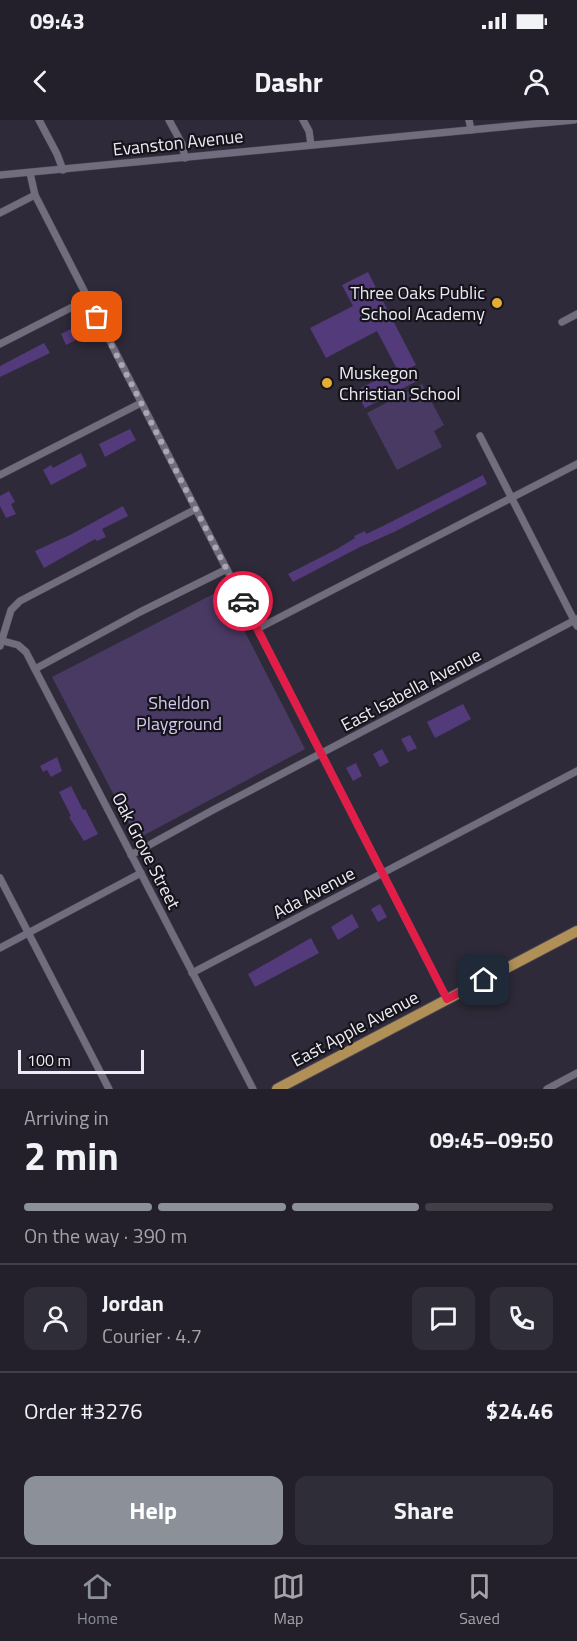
<!DOCTYPE html>
<meta charset="utf-8">
<style>
:root{--surface:#23202b;--page:#2f2d37;--text:#f1f3f6;--muted:#a3a3a9;--line:#403e47;--accent:#8c9099}
body{margin:0;font-family:"Titillium Web",sans-serif;background:var(--page);color:var(--text);height:100vh;display:flex;flex-direction:column;font-size:22px;white-space:nowrap}
*{box-sizing:border-box;margin:0}
p{font-size:20px;color:var(--muted)}
.icon{flex:none;width:33px;height:33px;fill:none;stroke:currentColor;stroke-width:2;stroke-linecap:round;stroke-linejoin:round}
.map{position:relative;height:969px;overflow:hidden}
.sheet{display:flex;flex-direction:column;background:var(--surface);flex:1}
.sheet>*{flex:none}
.scale{position:absolute;left:18px;bottom:15px;width:126px;box-sizing:border-box;padding-left:6px;border:3px solid #edeaf4;border-top:0;font-size:16px;line-height:21px;white-space:nowrap;color:#edeaf4;-webkit-text-stroke:4px #16141b;paint-order:stroke}
.pin{position:absolute;display:grid;place-items:center;width:51px;height:51px;color:#fff;margin:-26px;border-radius:12px;box-shadow:0 3px 9px #0006}
.courier{position:absolute;display:grid;place-items:center;width:60px;height:60px;margin:-30px;border:4px solid #e11d48;border-radius:50%;background:#fff;color:#222;box-shadow:0 2px 8px #0007}
.headline em{font-style:normal;font-weight:700}
.headline div{display:flex;flex-direction:column-reverse}
.headline{display:flex;align-items:center;justify-content:space-between;height:102px;padding:0 24px}
h1{font-size:39px;font-weight:700;line-height:45px}
.bar{display:grid;grid-template-columns:repeat(4,1fr);gap:9px 6px;align-content:center;height:72px;padding:0 24px}
.bar i{height:8px;border-radius:4px;background:var(--line)}
.bar .current{background:var(--accent)}
.bar p{grid-column:span 4}
.line{display:flex;align-items:center;gap:15px;padding:0 24px;border-top:2px solid var(--line)}
.line div{flex:1}
.round{display:grid;place-items:center;flex:none;width:63px;height:63px;border-radius:12px;background:var(--page)}
.button{display:flex;gap:12px;margin-top:auto;padding:12px 24px}
.button a{flex:1;height:69px;border-radius:12px;background:var(--accent);color:#fff;font-size:24px;font-weight:700;line-height:69px;text-align:center}
.button a+a{background:var(--page);color:var(--text)}
.status{display:flex;justify-content:space-between;align-items:center;height:42px;padding:0 30px;background:var(--surface);direction:ltr}
.status svg{height:16px;fill:currentColor}
header{display:flex;justify-content:space-between;align-items:center;height:78px;padding:0 24px;background:var(--surface);font-size:27px;font-weight:700}
.tab-bar{display:flex;justify-content:space-around;align-items:center;height:84px;border-top:2px solid var(--line);background:var(--surface);font-size:16px;color:var(--muted)}
.tab-bar a{display:grid;justify-items:center;gap:3px}
.tab-bar .current{color:var(--accent)}
.map>svg:first-child{display:block}
</style>
<div class="status"><b>09:43</b><svg viewBox="0 0 49 12"><path d="M0 12V9h3v3zM5 12V6h3v6zM10 12V3h3v9zM15 12V0h3v12zM26 1h20v11H26zM47 4h2v5h-2z"/></svg></div>
<header><svg class="icon" aria-label="back" viewBox="0 0 24 24"><path d="M15 5l-7 7 7 7"/></svg>Dashr<svg class="icon" aria-label="person" viewBox="0 0 24 24"><circle cx="12" cy="8" r="4"/><path d="M4 21q1-7 8-7t8 7"/></svg></header>
<div class="map">
<svg width="577" height="969" viewBox="0 0 577 969">
<rect width="100%" height="100%" fill="#2f2a39"/>
<g fill="#493a63">
<path d="M 422,264 L 444,305 L 434,311 L 442,327 L 397,350 L 367,293 Z"/>
<path d="M 223,469 L 305,629 L 137,719 L 52,557 Z"/>
</g>
<g fill="#533a7a">
<path d="M 368,152 L 416,245 L 410,248 L 417,261 L 365,288 L 355,271 L 397,249 L 377,211 L 326,238 L 310,208 L 353,186 L 342,165 Z"/>
<path d="M 71,209 L 76,220 L 66,225 L 61,214 Z"/>
<path d="M 44,223 L 50,233 L 0,257 L 0,246 Z"/>
<path d="M 130,309 L 136,320 L 105,337 L 99,324 Z"/>
<path d="M 81,333 L 87,346 L 51,365 L 43,350 L 51,345 L 53,348 Z"/>
<path d="M 483,355 L 487,364 L 394,412 L 360,427 L 293,462 L 288,454 L 337,429 L 355,418 L 354,416 L 365,411 L 366,414 L 383,406 Z"/>
<path d="M 9,371 L 15,382 L 11,384 L 16,394 L 6,398 L 0,386 L 0,376 Z"/>
<path d="M 123,386 L 128,396 L 102,409 L 106,417 L 97,421 L 95,419 L 44,448 L 35,431 L 72,414 Z"/>
<path d="M 267,465 L 272,473 L 261,479 L 257,470 Z"/>
<path d="M 463,584 L 471,599 L 435,618 L 427,602 Z"/>
<path d="M 410,615 L 417,628 L 408,632 L 401,619 Z"/>
<path d="M 382,629 L 389,642 L 380,647 L 373,634 Z"/>
<path d="M 57,637 L 62,651 L 51,657 L 47,650 L 43,652 L 40,646 Z"/>
<path d="M 356,643 L 362,656 L 353,661 L 346,648 Z"/>
<path d="M 71,666 L 83,690 L 85,689 L 98,714 L 84,721 L 69,697 L 71,696 L 59,672 Z"/>
<path d="M 380,784 L 387,797 L 378,802 L 371,789 Z"/>
<path d="M 352,794 L 359,807 L 338,820 L 331,807 Z"/>
<path d="M 311,818 L 319,833 L 255,867 L 248,854 Z"/>
</g>
<g fill="none" stroke-linecap="round" stroke-linejoin="round">
<defs>
<g id="street">
<path d="M 39,0 L 57,34 L 63,50"/>
<path d="M 169,0 L 182,24 L 185,38"/>
<path d="M 303,0 L 309,11 L 311,25"/>
<path d="M 469,0 L 471,10"/>
<path d="M 30,53 L 35,75 L 447,879"/>
<path d="M 0,55 L 574,0"/>
<path d="M 0,93 L 35,75"/>
<path d="M 562,202 L 577,194"/>
<path d="M 0,224 L 88,179"/>
<path d="M 480,316 L 577,506"/>
<path d="M 0,355 L 141,283"/>
<path d="M 257,509 L 577,344"/>
<path d="M 0,520 L 18,525 L 26,532 L 253,969"/>
<path d="M 0,526 L 11,490 L 20,481 L 196,389"/>
<path d="M 35,549 L 140,492 L 227,449"/>
<path d="M 131,735 L 213,690 L 577,499"/>
<path d="M 0,758 L 109,969"/>
<path d="M 0,828 L 141,753"/>
<path d="M 192,853 L 577,651"/>
<path d="M 547,969 L 577,953"/>
</g>
<path id="primary" d="M 277,969 L 577,811"/>
</defs>
<use href="#street" stroke="#4a4753" stroke-width="8"/>
<use href="#primary" stroke="#4a4753" stroke-width="12"/>
<use href="#street" stroke="#726d7e" stroke-width="7"/>
<use href="#primary" stroke="#b19057" stroke-width="10"/>
</g>
<g fill="none" stroke-linecap="round" stroke-linejoin="round">
<path stroke="#aaa7b3" stroke-width="6" stroke-dasharray="0 10.8" d="M 97,197 L 243,481"/>
<path stroke="#e11d48" stroke-width="8" d="M 243,481 L 447,879 L 484,860"/>
</g>
<g fill="#e5ad35" stroke="#16141b" stroke-width="2">
<circle cx="497" cy="183" r="6"/>
<circle cx="327" cy="263" r="6"/>
</g>
<g text-anchor="middle" stroke-width="4.5" stroke-linejoin="round" paint-order="stroke">
<g font-size="18" fill="#edeaf4" stroke="#16141b">
<text transform="translate(178 23) rotate(-6)" y="6">Evanston Avenue</text>
<text transform="translate(411 570) rotate(-28)" y="6">East Isabella Avenue</text>
<text transform="translate(146 731) rotate(63)" y="6">Oak Grove Street</text>
<text transform="translate(314 773) rotate(-28)" y="6">Ada Avenue</text>
<text transform="translate(355 909) rotate(-28)" y="6">East Apple Avenue</text>
</g>
<g font-size="18" fill="#edeaf4" stroke="#16141b" text-anchor="end">
<text x="485" y="179">Three Oaks Public<tspan x="485" dy="21">School Academy</tspan></text>
<text x="339" y="259" text-anchor="start">Muskegon<tspan x="339" dy="21">Christian School</tspan></text>
</g>
<g font-size="18" fill="#d5c9f0" stroke="#16141b">
<text x="179" y="589">Sheldon<tspan x="179" dy="21">Playground</tspan></text>
</g>
</g>
</svg>
<div class="scale">100 m</div>
<div class="pin" style="left:97px;top:197px;background:#ea580c"><svg class="icon" aria-label="bag" viewBox="0 0 24 24"><path d="M5 8h14l-1 12H6zM9 8a3 3 0 0 1 6 0"/></svg></div>
<div class="pin" style="left:484px;top:860px;background:#1f2937"><svg class="icon" aria-label="home" viewBox="0 0 24 24"><path d="M3 11l9-7 9 7M6 9v11h12V9"/></svg></div>
<div class="courier" style="left:243px;top:481px"><svg class="icon" aria-label="car" viewBox="0 0 24 24"><path d="M5 17H2v-5l4-1 3-4h7l3 4 3 1v5h-3M9 17h6M6 11h13"/><circle cx="7" cy="17" r="2"/><circle cx="17" cy="17" r="2"/></svg></div>
</div>
<section class="sheet">
<div class="headline"><div><h1>2 min</h1><p>Arriving in</p></div><em>09:45–09:50</em></div>
<div class="bar"><i class="current"></i><i class="current"></i><i class="current"></i><i></i><p>On the way · 390 m</p></div>
<div class="line" style="height:108px"><a class="round"><svg class="icon" aria-label="person" viewBox="0 0 24 24"><circle cx="12" cy="8" r="4"/><path d="M4 21q1-7 8-7t8 7"/></svg></a><div><b>Jordan</b><p>Courier · 4.7</p></div><a class="round"><svg class="icon" aria-label="chat" viewBox="0 0 24 24"><path d="M4 5h16v11H9l-5 4z"/></svg></a><a class="round"><svg class="icon" aria-label="phone" viewBox="0 0 24 24"><path d="M5 4h4l2 5-3 2q2 4 5 5l2-3 5 2v4C11 20 4 13 5 4z"/></svg></a></div>
<div class="line" style="height:78px"><div>Order #3276</div><b>$24.46</b></div>
<div class="button"><a>Help</a><a>Share</a></div>
</section>
<nav class="tab-bar">
<a class="current"><svg class="icon" aria-label="home" viewBox="0 0 24 24"><path d="M3 11l9-7 9 7M6 9v11h12V9"/></svg>Home</a>
<a><svg class="icon" aria-label="map" viewBox="0 0 24 24"><path d="M3 6l6-2 6 2 6-2v14l-6 2-6-2-6 2zM9 4v14M15 6v14"/></svg>Map</a>
<a><svg class="icon" aria-label="saved" viewBox="0 0 24 24"><path d="M7 4h10v16l-5-4-5 4z"/></svg>Saved</a>
</nav>
